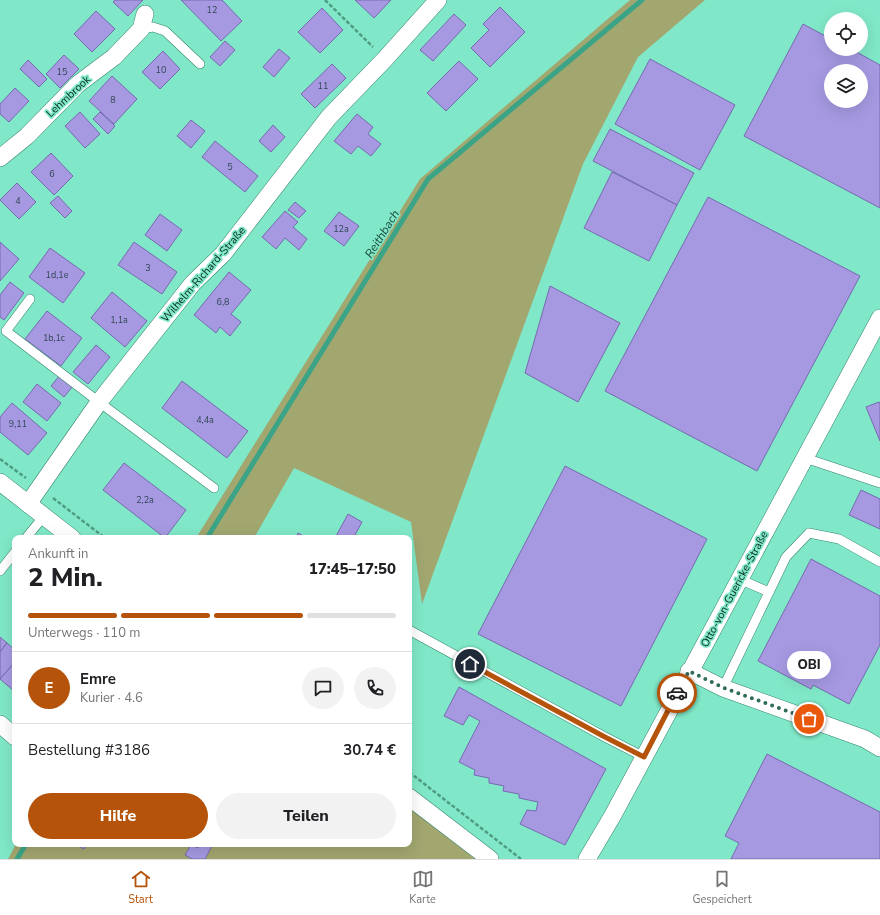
<!DOCTYPE html>
<html lang="de">
<meta charset="utf-8">
<style>
:root{--surface:#fff;--page:#f2f2f2;--text:#202124;--muted:#757577;--line:#e0e0e0;--accent:#b45309}
body{margin:0;font-family:"Nunito Sans",sans-serif;background:var(--page);color:var(--text);height:100vh;display:flex;flex-direction:column;font-size:15px;white-space:nowrap}
*{box-sizing:border-box;margin:0}
p{font-size:13px;color:var(--muted)}
.icon{flex:none;width:22px;height:22px;fill:none;stroke:currentColor;stroke-width:2;stroke-linecap:round;stroke-linejoin:round}
.map{position:relative;flex:1;overflow:hidden}
.sheet{position:absolute;left:12px;top:535px;width:400px;height:312px;display:flex;flex-direction:column;background:var(--surface);border-radius:8px;box-shadow:0 4px 16px #0002}
.sheet>*{flex:none}
.fabs{position:absolute;left:824px;top:12px;display:grid;gap:8px}
.fabs a{display:grid;place-items:center;width:44px;height:44px;border-radius:50%;background:var(--surface);box-shadow:0 4px 16px #0002;font-size:20px}
.pin{position:absolute;display:grid;place-items:center;width:34px;height:34px;color:#fff;margin:-17px;border:2px solid #fff;border-radius:50%;box-shadow:0 1px 4px #0007}
.courier{position:absolute;display:grid;place-items:center;width:40px;height:40px;margin:-20px;border:3px solid #b45309;border-radius:50%;background:#fff;color:#222;box-shadow:0 1px 5px #0007}
.bubble{position:absolute;height:28px;border-radius:14px;background:var(--surface);box-shadow:0 4px 16px #0002;font-size:13px;font-weight:800;line-height:28px;text-align:center}
.summary em{font-style:normal;font-weight:800}
.summary div{display:flex;flex-direction:column-reverse}
.summary{display:flex;align-items:center;justify-content:space-between;height:68px;padding:0 16px}
h1{font-size:26px;font-weight:800;line-height:30px}
.bar{display:grid;grid-template-columns:repeat(4,1fr);gap:6px 4px;align-content:center;height:48px;padding:0 16px}
.bar i{height:5px;border-radius:3px;background:var(--line)}
.bar .current{background:var(--accent)}
.bar p{grid-column:span 4}
.line{display:flex;align-items:center;gap:10px;padding:0 16px;border-top:1px solid var(--line)}
.line div{flex:1}
.round{display:grid;place-items:center;flex:none;width:42px;height:42px;border-radius:21px;background:var(--page)}
.cta{display:flex;gap:8px;margin-top:auto;padding:8px 16px}
.cta a{flex:1;height:46px;border-radius:24px;background:var(--accent);color:#fff;font-size:16px;font-weight:800;line-height:46px;text-align:center}
.cta a+a{background:var(--page);color:var(--text)}
.tab-bar{display:flex;justify-content:space-around;align-items:center;height:56px;border-top:1px solid var(--line);background:var(--surface);font-size:11px;color:var(--muted)}
.tab-bar a{display:grid;justify-items:center;gap:2px}
.tab-bar .current{color:var(--accent)}
.map>svg:first-child{display:block}
</style>
<div class="map">
<svg width="880" height="859" viewBox="0 0 880 859">
<rect width="100%" height="100%" fill="#80e8c8"/>
<g fill="#a2a66f">
<path d="M 630,0 L 705,0 L 638,57 L 583,164 L 422,604 L 411,522 L 294,468 L 254,538 L 229,538 L 223,536 L 222,538 L 196,538 L 420,179 Z"/>
<path d="M 409,797 L 490,859 L 8,859 L 16,844 L 409,844 Z"/>
</g>
<g fill="none" stroke-linecap="round" stroke-linejoin="round">
<g stroke="#3ba487" stroke-width="5">
<path d="M 207,538 L 428,179 L 642,0"/>
<path d="M 17,859 L 26,844"/>
</g>
</g>
<g fill="#a699e2" stroke="#7769b0" fill-rule="evenodd">
<path d="M 115,0 L 143,0 L 128,16 L 113,2 Z"/>
<path d="M 181,0 L 222,0 L 242,21 L 221,41 Z"/>
<path d="M 355,0 L 391,0 L 374,18 Z"/>
<path d="M 500,7 L 525,32 L 490,67 L 471,48 L 489,30 L 483,24 Z"/>
<path d="M 322,8 L 343,30 L 320,53 L 298,32 Z"/>
<path d="M 96,11 L 115,29 L 92,52 L 74,34 Z"/>
<path d="M 454,14 L 466,25 L 433,61 L 420,50 Z"/>
<path d="M 803,24 L 831,39 L 831,49 L 851,49 L 880,65 L 880,208 L 744,136 ZM 831,71 L 861,71 L 861,101 L 831,101 Z"/>
<path d="M 225,41 L 235,50 L 220,66 L 210,57 Z"/>
<path d="M 279,49 L 290,58 L 274,77 L 263,67 Z"/>
<path d="M 163,51 L 180,69 L 160,89 L 142,72 Z"/>
<path d="M 64,55 L 79,69 L 60,88 L 46,74 Z"/>
<path d="M 650,59 L 735,105 L 700,170 L 615,124 Z"/>
<path d="M 28,60 L 47,79 L 39,87 L 20,69 Z"/>
<path d="M 459,61 L 478,79 L 446,111 L 427,93 Z"/>
<path d="M 332,64 L 346,78 L 315,108 L 301,94 Z"/>
<path d="M 112,76 L 137,99 L 114,124 L 89,101 Z"/>
<path d="M 15,88 L 29,101 L 9,122 L 0,114 L 0,104 Z"/>
<path d="M 80,112 L 100,134 L 85,148 L 65,126 Z"/>
<path d="M 100,112 L 115,126 L 108,134 L 93,119 Z"/>
<path d="M 357,114 L 373,127 L 368,134 L 381,144 L 371,156 L 358,146 L 351,154 L 334,141 Z"/>
<path d="M 191,120 L 205,131 L 191,148 L 177,136 Z"/>
<path d="M 273,125 L 285,137 L 271,152 L 259,141 Z"/>
<path d="M 610,129 L 694,173 L 677,205 L 593,161 Z"/>
<path d="M 215,141 L 258,176 L 245,192 L 202,157 Z"/>
<path d="M 51,153 L 73,176 L 54,195 L 31,172 Z"/>
<path d="M 612,172 L 677,205 L 649,261 L 584,228 Z"/>
<path d="M 17,183 L 36,202 L 19,219 L 0,200 Z"/>
<path d="M 58,196 L 72,211 L 65,218 L 50,203 Z"/>
<path d="M 708,197 L 860,276 L 757,471 L 605,391 Z"/>
<path d="M 295,202 L 306,211 L 299,218 L 288,210 Z"/>
<path d="M 285,211 L 298,222 L 293,227 L 307,239 L 299,250 L 285,238 L 276,249 L 262,237 Z"/>
<path d="M 339,212 L 359,226 L 344,246 L 324,231 Z"/>
<path d="M 160,214 L 182,230 L 167,251 L 145,235 Z"/>
<path d="M 0,242 L 19,259 L 0,281 Z"/>
<path d="M 134,242 L 177,272 L 162,294 L 118,265 Z"/>
<path d="M 50,248 L 85,273 L 63,303 L 29,277 Z"/>
<path d="M 229,272 L 251,290 L 231,314 L 241,322 L 230,336 L 220,327 L 216,333 L 194,315 Z"/>
<path d="M 10,282 L 24,293 L 4,320 L 0,317 L 0,295 Z"/>
<path d="M 550,286 L 620,323 L 578,402 L 525,373 Z"/>
<path d="M 112,292 L 147,321 L 125,347 L 91,318 Z"/>
<path d="M 47,311 L 82,338 L 61,366 L 25,339 Z"/>
<path d="M 96,345 L 110,357 L 88,384 L 73,372 Z"/>
<path d="M 60,375 L 73,386 L 64,397 L 51,386 Z"/>
<path d="M 182,381 L 248,431 L 227,458 L 162,408 Z"/>
<path d="M 37,384 L 61,403 L 47,421 L 23,402 Z"/>
<path d="M 879,402 L 880,403 L 880,441 L 866,407 Z"/>
<path d="M 12,403 L 47,433 L 28,455 L 0,432 L 0,417 Z"/>
<path d="M 124,463 L 186,510 L 165,538 L 103,490 Z"/>
<path d="M 565,466 L 707,539 L 621,706 L 478,634 Z"/>
<path d="M 861,490 L 880,499 L 880,529 L 849,515 Z"/>
<path d="M 348,514 L 362,522 L 355,535 L 361,538 L 335,538 Z"/>
<path d="M 298,533 L 307,538 L 296,538 Z"/>
<path d="M 811,559 L 880,596 L 880,645 L 849,704 L 813,685 L 811,689 L 758,661 Z"/>
<path d="M 0,637 L 7,643 L 0,652 Z"/>
<path d="M 7,643 L 15,650 L 15,662 L 0,679 L 0,652 Z"/>
<path d="M 15,662 L 15,689 L 14,691 L 0,679 Z"/>
<path d="M 459,687 L 606,769 L 565,845 L 520,824 L 527,810 L 536,811 L 538,802 L 519,798 L 519,794 L 503,791 L 504,786 L 489,783 L 489,778 L 474,775 L 475,770 L 459,762 L 480,721 L 469,715 L 463,725 L 444,716 Z"/>
<path d="M 767,754 L 880,812 L 880,859 L 731,859 L 739,843 L 725,836 Z"/>
<path d="M 75,844 L 87,844 L 84,849 Z"/>
<path d="M 199,844 L 207,844 L 212,846 L 205,859 L 192,859 L 185,855 L 191,845 L 198,848 Z"/>
</g>
<g fill="none" stroke-linecap="round" stroke-linejoin="round">
<defs>
<g id="service">
<path d="M 141,29 L 153,27 L 165,31 L 200,64"/>
<path d="M 30,299 L 6,331 L 99,402 L 214,488"/>
<path d="M 805,458 L 880,483"/>
<path d="M 26,538 L 44,516"/>
<path d="M 0,571 L 15,552"/>
<path d="M 739,579 L 769,592"/>
<path d="M 409,630 L 603,736 L 644,757"/>
<path d="M 723,688 L 786,557 L 809,533 L 839,539 L 880,562"/>
</g>
<g id="minor">
<path d="M 0,158 L 27,136 L 78,84 L 114,57 L 141,29 L 145,14"/>
<path d="M 0,482 L 72,538"/>
<path d="M 28,504 L 99,402 L 193,283 L 223,254 L 329,117 L 385,59 L 438,0"/>
<path d="M 689,671 L 723,688 L 865,739 L 880,748"/>
<path d="M 0,724 L 15,737"/>
<path d="M 409,797 L 490,859"/>
<path d="M 587,859 L 613,815 L 880,318"/>
</g>
</defs>
<use href="#service" stroke="#32836d" stroke-width="10"/>
<use href="#minor" stroke="#32836d" stroke-width="18"/>
<g stroke="#4f9c85" stroke-width="2.5" stroke-dasharray="4 2" stroke-linecap="butt">
<path d="M 325,0 L 373,47"/>
<path d="M 0,459 L 26,478"/>
<path d="M 53,498 L 105,538"/>
<path d="M 409,772 L 521,859"/>
</g>
<use href="#service" stroke="#fff" stroke-width="9"/>
<use href="#minor" stroke="#fff" stroke-width="17"/>
</g>
<g fill="none" stroke-linecap="round" stroke-linejoin="round">
<path stroke="#316c5b" stroke-width="4" stroke-dasharray="0 7.2" d="M 677,693 L 689,671 L 724,688 L 809,719"/>
<path stroke="#b45309" stroke-width="5" d="M 470,664 L 603,736 L 644,757 L 677,693"/>
</g>
<g text-anchor="middle" stroke-width="3.5" stroke-linejoin="round" paint-order="stroke">
<g font-size="9" fill="#2f4651">
<text x="212" y="13">12</text>
<text x="161" y="73">10</text>
<text x="62" y="75">15</text>
<text x="323" y="89">11</text>
<text x="113" y="103">8</text>
<text x="230" y="170">5</text>
<text x="52" y="177">6</text>
<text x="18" y="204">4</text>
<text x="341" y="232">12a</text>
<text x="148" y="271">3</text>
<text x="57" y="278">1d,1e</text>
<text x="223" y="305">6,8</text>
<text x="119" y="323">1,1a</text>
<text x="54" y="341">1b,1c</text>
<text x="205" y="423">4,4a</text>
<text x="18" y="427">9,11</text>
<text x="145" y="503">2,2a</text>
</g>
<g font-size="11" fill="#072a21" stroke="#80e8c8">
<text transform="translate(68 96) rotate(-43)" y="4">Lehmbrook</text>
<text transform="translate(203 274) rotate(-49)" y="4">Wilhelm-Richard-Straße</text>
<text transform="translate(734 589) rotate(-62)" y="4">Otto-von-Guericke-Straße</text>
</g>
<g font-size="12" font-style="italic" fill="#1b483b" stroke="#80e8c8">
<text transform="translate(382 234) rotate(-58)" y="4">Reithbach</text>
</g>
</g>
</svg>
<div class="fabs">
<a><svg class="icon" aria-label="locate" viewBox="0 0 24 24"><circle cx="12" cy="12" r="6"/><path d="M12 2v4M12 18v4M2 12h4M18 12h4"/></svg></a>
<a><svg class="icon" aria-label="layers" viewBox="0 0 24 24"><path d="M12 4l9 5-9 5-9-5zM3 14l9 5 9-5"/></svg></a>
</div>
<div class="pin" style="left:809px;top:719px;background:#ea580c"><svg class="icon" aria-label="bag" viewBox="0 0 24 24"><path d="M5 8h14l-1 12H6zM9 8a3 3 0 0 1 6 0"/></svg></div>
<div class="pin" style="left:470px;top:664px;background:#1f2937"><svg class="icon" aria-label="home" viewBox="0 0 24 24"><path d="M3 11l9-7 9 7M6 9v11h12V9"/></svg></div>
<div class="courier" style="left:677px;top:693px"><svg class="icon" aria-label="car" viewBox="0 0 24 24"><path d="M5 17H2v-5l4-1 3-4h7l3 4 3 1v5h-3M9 17h6M6 11h13"/><circle cx="7" cy="17" r="2"/><circle cx="17" cy="17" r="2"/></svg></div>
<div class="bubble" style="left:787px;top:651px;width:44px">OBI</div>
<section class="sheet">
<div class="summary"><div><h1>2 Min.</h1><p>Ankunft in</p></div><em>17:45–17:50</em></div>
<div class="bar"><i class="current"></i><i class="current"></i><i class="current"></i><i></i><p>Unterwegs · 110 m</p></div>
<div class="line" style="height:72px"><b class="round" style="background:var(--accent);color:#fff">E</b><div><b>Emre</b><p>Kurier · 4.6</p></div><a class="round"><svg class="icon" aria-label="chat" viewBox="0 0 24 24"><path d="M4 5h16v11H9l-5 4z"/></svg></a><a class="round"><svg class="icon" aria-label="phone" viewBox="0 0 24 24"><path d="M5 4h4l2 5-3 2q2 4 5 5l2-3 5 2v4C11 20 4 13 5 4z"/></svg></a></div>
<div class="line" style="height:52px"><div>Bestellung #3186</div><b>30.74 €</b></div>
<div class="cta"><a>Hilfe</a><a>Teilen</a></div>
</section>
</div>
<nav class="tab-bar">
<a class="current"><svg class="icon" aria-label="home" viewBox="0 0 24 24"><path d="M3 11l9-7 9 7M6 9v11h12V9"/></svg>Start</a>
<a><svg class="icon" aria-label="map" viewBox="0 0 24 24"><path d="M3 6l6-2 6 2 6-2v14l-6 2-6-2-6 2zM9 4v14M15 6v14"/></svg>Karte</a>
<a><svg class="icon" aria-label="saved" viewBox="0 0 24 24"><path d="M7 4h10v16l-5-4-5 4z"/></svg>Gespeichert</a>
</nav>
